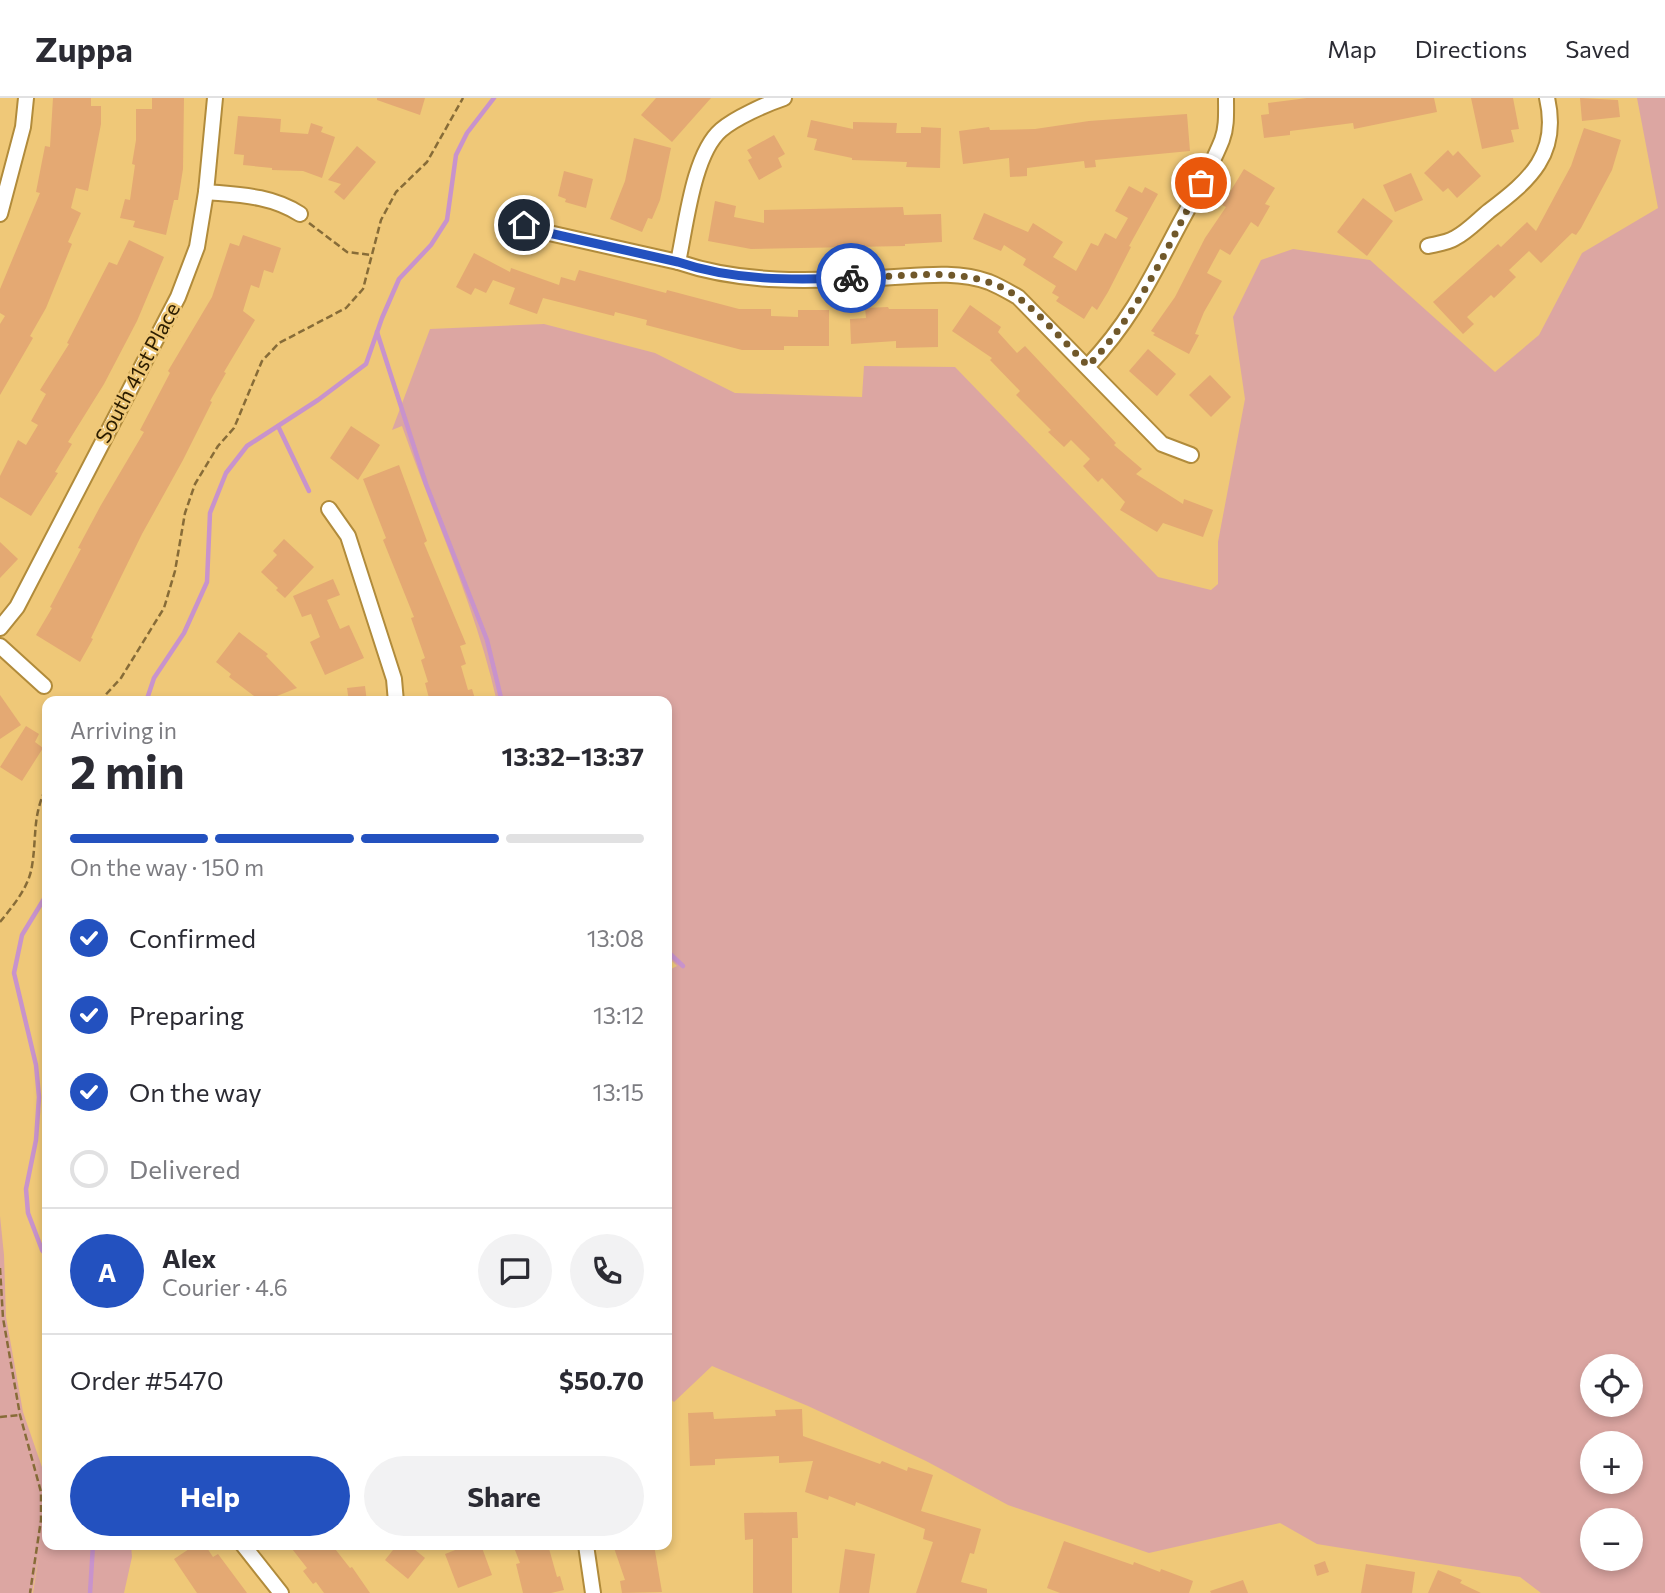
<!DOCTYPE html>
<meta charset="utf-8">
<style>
:root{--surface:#fff;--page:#f2f2f3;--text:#2b2b33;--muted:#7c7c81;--line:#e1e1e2;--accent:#2351bf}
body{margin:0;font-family:Commissioner,sans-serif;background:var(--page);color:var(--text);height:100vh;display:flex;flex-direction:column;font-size:26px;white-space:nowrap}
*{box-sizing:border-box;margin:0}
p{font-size:23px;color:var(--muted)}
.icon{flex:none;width:38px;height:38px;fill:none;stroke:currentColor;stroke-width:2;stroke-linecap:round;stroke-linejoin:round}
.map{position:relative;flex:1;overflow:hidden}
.side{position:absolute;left:42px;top:598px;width:630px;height:854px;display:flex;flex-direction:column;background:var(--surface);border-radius:14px;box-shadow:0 4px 10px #0003}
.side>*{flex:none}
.tools{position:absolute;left:1580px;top:1256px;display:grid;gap:14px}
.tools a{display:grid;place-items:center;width:63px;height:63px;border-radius:50%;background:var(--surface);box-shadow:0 4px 10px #0003;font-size:35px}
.pin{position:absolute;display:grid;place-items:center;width:60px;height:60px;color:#fff;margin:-30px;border:4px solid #fff;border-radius:50%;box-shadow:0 2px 7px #0007}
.courier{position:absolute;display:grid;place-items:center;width:70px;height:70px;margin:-35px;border:5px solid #2351bf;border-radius:50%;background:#fff;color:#222;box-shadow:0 2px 9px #0007}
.summary em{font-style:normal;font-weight:700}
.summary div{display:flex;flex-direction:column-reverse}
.summary{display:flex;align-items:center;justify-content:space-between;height:119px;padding:0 28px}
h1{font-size:46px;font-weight:700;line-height:52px}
.bar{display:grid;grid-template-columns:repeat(4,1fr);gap:10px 7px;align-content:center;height:84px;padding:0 28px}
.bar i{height:9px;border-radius:5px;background:var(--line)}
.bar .active{background:var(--accent)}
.bar p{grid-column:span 4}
.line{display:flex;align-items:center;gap:18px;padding:0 28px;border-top:2px solid var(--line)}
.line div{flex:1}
.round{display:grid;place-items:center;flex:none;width:74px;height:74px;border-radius:37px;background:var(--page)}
ol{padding:0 28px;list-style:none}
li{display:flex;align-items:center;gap:21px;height:77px}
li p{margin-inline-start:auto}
li .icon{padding:7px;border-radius:50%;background:var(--accent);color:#fff;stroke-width:4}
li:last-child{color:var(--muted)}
li i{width:38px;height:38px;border:4px solid var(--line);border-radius:50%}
.action{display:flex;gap:14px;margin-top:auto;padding:14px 28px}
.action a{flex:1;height:80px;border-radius:42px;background:var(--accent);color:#fff;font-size:28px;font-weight:700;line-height:80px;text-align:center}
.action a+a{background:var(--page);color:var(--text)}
header{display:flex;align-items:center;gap:42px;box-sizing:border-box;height:98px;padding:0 35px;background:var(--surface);border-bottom:2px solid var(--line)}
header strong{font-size:33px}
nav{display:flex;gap:38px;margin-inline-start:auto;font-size:24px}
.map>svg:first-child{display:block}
</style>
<header>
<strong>Zuppa</strong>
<nav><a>Map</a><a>Directions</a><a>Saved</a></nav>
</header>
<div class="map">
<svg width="1665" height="1495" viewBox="0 0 1665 1495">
<rect width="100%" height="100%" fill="#efc878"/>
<g fill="#dca6a2" fill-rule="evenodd">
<path d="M 1637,0 L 1665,0 L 1665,1495 L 1541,1495 L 1520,1479 L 1317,1446 L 1280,1425 L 1149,1455 L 1008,1407 L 926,1363 L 808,1308 L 712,1268 L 674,1304 L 667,1298 L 667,873 L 677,868 L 667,858 L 667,604 L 497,604 C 476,509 434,420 402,328 L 392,332 L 430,231 L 544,226 L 655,255 L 735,295 L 862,299 L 864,268 L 955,269 L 1158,479 L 1211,492 L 1218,486 L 1218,444 L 1245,301 L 1233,219 L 1261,162 L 1293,151 L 1370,162 L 1495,274 L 1539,237 L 1582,155 L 1658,110 ZM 1592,1269 L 1631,1269 L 1631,1307 L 1592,1307 ZM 1592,1346 L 1631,1346 L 1631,1384 L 1592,1384 ZM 1592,1423 L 1631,1423 L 1631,1461 L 1592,1461 Z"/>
<path d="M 0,1118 L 4,1157 L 6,1219 L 23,1314 L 44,1375 L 45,1396 L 43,1427 L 47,1428 L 47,1447 L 131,1447 L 132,1459 L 124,1495 L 33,1495 L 39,1456 L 32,1495 L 0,1495 Z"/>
</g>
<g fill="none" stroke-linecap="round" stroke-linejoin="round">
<g stroke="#c893cc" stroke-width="4.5">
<path d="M 377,234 L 426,386 L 487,542 L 502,604"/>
<path d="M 278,328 L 309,393"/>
<path d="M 146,604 L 154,580 L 184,535 L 207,484 L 210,415 L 226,375 L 247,348 L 318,302 L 366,266 L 382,220 L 399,181 L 431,147 L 447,122 L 456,57 L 467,35 L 494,0"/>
<path d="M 47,796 L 22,837 L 14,875 L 36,967 L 39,999 L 36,1042 L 26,1091 L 28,1115 L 42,1152 L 47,1158"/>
<path d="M 667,853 L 683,868"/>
<path d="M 90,1495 L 93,1447"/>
</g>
</g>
<g fill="#e4a973">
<path d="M 53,0 L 91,0 L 91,8 L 101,8 L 101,26 L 88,93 L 76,90 L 71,110 L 81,115 L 68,144 L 72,146 L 46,210 L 30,238 L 33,240 L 0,297 L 0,226 L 5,218 L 0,215 L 0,191 L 40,95 L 36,94 L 45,48 L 50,49 Z"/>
<path d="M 152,0 L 184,0 L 183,71 L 178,102 L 174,102 L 166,137 L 133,129 L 135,123 L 120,120 L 125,101 L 130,102 L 135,67 L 132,66 L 136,42 L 136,11 L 152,11 Z"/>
<path d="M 377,0 L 425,0 L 420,17 L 377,2 Z"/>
<path d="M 656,0 L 711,0 L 672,44 L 641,17 Z"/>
<path d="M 1307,0 L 1434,0 L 1437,14 L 1354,31 L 1353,25 L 1290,33 L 1290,37 L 1264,40 L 1261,17 L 1269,16 L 1268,5 Z"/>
<path d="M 1471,0 L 1513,0 L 1519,31 L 1511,32 L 1514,44 L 1482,51 Z"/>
<path d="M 1580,0 L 1618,2 L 1620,19 L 1582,23 Z"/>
<path d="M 1187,16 L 1190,53 L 1095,62 L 1096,69 L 1085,70 L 1084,63 L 1027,70 L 1027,78 L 1010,79 L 1009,60 L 963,66 L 959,33 L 989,29 L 990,32 L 1035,31 L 1089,23 Z"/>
<path d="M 238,18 L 281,21 L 280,34 L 308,36 L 311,25 L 323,29 L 321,34 L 335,39 L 322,80 L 303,73 L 272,72 L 272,70 L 243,67 L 244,57 L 234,56 Z"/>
<path d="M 811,22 L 853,31 L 853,24 L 897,25 L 896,35 L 921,35 L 921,29 L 941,30 L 940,70 L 906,69 L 907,64 L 852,62 L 852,60 L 814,52 L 817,41 L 807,39 Z"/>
<path d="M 1584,30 L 1621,42 L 1612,72 L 1581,130 L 1576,137 L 1572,135 L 1541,165 L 1529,153 L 1509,172 L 1516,179 L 1494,200 L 1491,197 L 1467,219 L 1474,226 L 1463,236 L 1433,204 L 1498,146 L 1501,149 L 1527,124 L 1536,133 L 1571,68 Z"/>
<path d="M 774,37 L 785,56 L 778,60 L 782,69 L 759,82 L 748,62 L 752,60 L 747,52 Z"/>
<path d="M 634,40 L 671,50 L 660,102 L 652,121 L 648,120 L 642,134 L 610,121 L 625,83 Z"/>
<path d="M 357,48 L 376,64 L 344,102 L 334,94 L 341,86 L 328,82 Z"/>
<path d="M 1448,52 L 1453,58 L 1458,53 L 1481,78 L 1457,100 L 1448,90 L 1443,94 L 1424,75 Z"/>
<path d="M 1244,71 L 1275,90 L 1265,106 L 1270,108 L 1258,129 L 1251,124 L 1230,157 L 1220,151 L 1207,175 L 1222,183 L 1204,214 L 1195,236 L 1199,237 L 1189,256 L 1153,237 L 1155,235 L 1151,233 L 1175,199 L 1205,140 L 1226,109 L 1222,107 Z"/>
<path d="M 564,73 L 593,81 L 586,110 L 565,104 L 566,101 L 558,98 Z"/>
<path d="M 1411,75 L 1423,102 L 1395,114 L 1383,87 Z"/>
<path d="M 1129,88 L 1142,95 L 1145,89 L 1158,96 L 1129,148 L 1131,149 L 1108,194 L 1097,212 L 1092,208 L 1084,221 L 1056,203 L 1059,199 L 1052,195 L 1056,188 L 1023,167 L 1026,161 L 1004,147 L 1001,153 L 973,141 L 984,115 L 1028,134 L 1033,125 L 1063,144 L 1053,159 L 1076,173 L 1091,145 L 1098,148 L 1105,135 L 1116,141 L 1128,120 L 1115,113 Z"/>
<path d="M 1363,100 L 1393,123 L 1367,158 L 1337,134 Z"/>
<path d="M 715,103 L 736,108 L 734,119 L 764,125 L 764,112 L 903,109 L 904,117 L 941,116 L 942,144 L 905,146 L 905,148 L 751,151 L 708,143 Z"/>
<path d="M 243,137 L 281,150 L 273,175 L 264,172 L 259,190 L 251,187 L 243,213 L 255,222 L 224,274 L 226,275 L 210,303 L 212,304 L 183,362 L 142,436 L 91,540 L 93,541 L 80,564 L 36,537 L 52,510 L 50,509 L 81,451 L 78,450 L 101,407 L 144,334 L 140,332 L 170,275 L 168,273 L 212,199 L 230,145 L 239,148 Z"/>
<path d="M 129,142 L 164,159 L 137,223 L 104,286 L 68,344 L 72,346 L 55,374 L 58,375 L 31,418 L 0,399 L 0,378 L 18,342 L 26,347 L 38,327 L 31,323 L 46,296 L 40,292 L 69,246 L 67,245 L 109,164 L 117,167 Z"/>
<path d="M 474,155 L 510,174 L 511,170 L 559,187 L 561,179 L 575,183 L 579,172 L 666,195 L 667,192 L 739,211 L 771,211 L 771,218 L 798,219 L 798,212 L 829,212 L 829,248 L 784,248 L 784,252 L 742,252 L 646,227 L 647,222 L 615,214 L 614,218 L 543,200 L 537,216 L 509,206 L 515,190 L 493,182 L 486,195 L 475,190 L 471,197 L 456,189 Z"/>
<path d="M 970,207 L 1001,229 L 998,234 L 1017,255 L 1025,248 L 1116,345 L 1114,347 L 1142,371 L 1136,376 L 1183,406 L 1184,401 L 1213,412 L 1203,439 L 1163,425 L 1157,434 L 1120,412 L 1125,404 L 1102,380 L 1098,384 L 1083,368 L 1090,361 L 1071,342 L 1064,349 L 1048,334 L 1051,332 L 1016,297 L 1020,293 L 990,262 L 992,260 L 952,233 Z"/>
<path d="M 888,209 L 889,211 L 938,211 L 938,249 L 896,250 L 896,243 L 851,246 L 850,221 L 866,220 L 865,210 Z"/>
<path d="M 1148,251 L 1176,276 L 1157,298 L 1129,273 Z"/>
<path d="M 1210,277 L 1231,299 L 1211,319 L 1189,297 Z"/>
<path d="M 351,328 L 380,347 L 358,382 L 330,360 Z"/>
<path d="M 399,367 L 427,443 L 424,445 L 466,546 L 460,548 L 466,566 L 461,568 L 468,592 L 472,591 L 476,604 L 430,604 L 425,585 L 428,584 L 421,562 L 425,560 L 411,520 L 414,519 L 383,442 L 386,440 L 363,381 Z"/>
<path d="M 284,441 L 314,469 L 285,500 L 276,492 L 278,490 L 261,474 L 277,457 L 273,453 Z"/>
<path d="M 0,444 L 18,461 L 0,480 Z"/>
<path d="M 333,481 L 340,497 L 327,502 L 340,531 L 349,527 L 364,560 L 325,577 L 310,544 L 320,539 L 311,516 L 302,519 L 293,498 Z"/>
<path d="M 239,534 L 268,556 L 266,558 L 297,590 L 262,604 L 229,579 L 231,576 L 216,564 Z"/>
<path d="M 365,588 L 367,604 L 349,604 L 347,590 Z"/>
<path d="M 0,597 L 21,627 L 0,641 Z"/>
<path d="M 26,628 L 39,636 L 35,644 L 43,650 L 22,683 L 0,669 Z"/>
<path d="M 802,1311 L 803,1338 L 880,1366 L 882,1363 L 907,1373 L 908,1369 L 933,1377 L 921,1413 L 981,1431 L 974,1456 L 970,1455 L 961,1484 L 987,1491 L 987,1495 L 916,1495 L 933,1444 L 923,1441 L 925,1431 L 856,1404 L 855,1408 L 829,1398 L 828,1402 L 805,1394 L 813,1363 L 779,1365 L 779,1358 L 715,1361 L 715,1367 L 690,1368 L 688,1315 L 713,1314 L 714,1321 L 776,1318 L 775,1312 Z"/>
<path d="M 797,1414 L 798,1440 L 792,1440 L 792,1495 L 753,1495 L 753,1441 L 745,1442 L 744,1415 Z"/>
<path d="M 1064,1443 L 1133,1467 L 1134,1464 L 1160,1474 L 1161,1471 L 1193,1483 L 1189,1495 L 1060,1495 L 1047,1490 Z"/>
<path d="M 195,1447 L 205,1447 L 213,1459 L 218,1456 L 247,1495 L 197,1495 L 174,1461 Z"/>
<path d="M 289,1447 L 332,1447 L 350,1470 L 352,1469 L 370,1495 L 324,1495 L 316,1484 L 313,1486 L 303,1473 L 307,1470 Z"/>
<path d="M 397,1447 L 409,1447 L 425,1460 L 408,1481 L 385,1462 Z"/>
<path d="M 468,1447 L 481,1447 L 492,1477 L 458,1490 L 445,1456 Z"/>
<path d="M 513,1447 L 548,1447 L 557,1479 L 560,1478 L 564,1492 L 551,1495 L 523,1495 L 516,1466 L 520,1465 Z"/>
<path d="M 613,1447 L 654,1447 L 662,1494 L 622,1495 L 620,1483 L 625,1482 Z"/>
<path d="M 845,1451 L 875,1456 L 869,1495 L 839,1495 Z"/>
<path d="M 1325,1463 L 1329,1474 L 1317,1478 L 1314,1467 Z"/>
<path d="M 1366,1466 L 1415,1474 L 1412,1495 L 1361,1495 Z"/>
<path d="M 1438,1472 L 1462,1482 L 1460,1485 L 1481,1495 L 1428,1495 Z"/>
<path d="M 1243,1482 L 1248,1495 L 1211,1495 L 1210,1493 Z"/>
</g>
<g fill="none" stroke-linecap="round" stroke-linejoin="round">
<defs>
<g id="minor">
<path d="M 206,94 C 239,97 270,97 300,116"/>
<path d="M 0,116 L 23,29 L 26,0"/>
<path d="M 524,126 L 549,135 L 678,164 C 742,186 810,183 876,180 C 912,179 954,171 989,184 C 999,188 1009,194 1018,199 L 1162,346 L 1191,357"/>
<path d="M 1428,148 C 1436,146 1447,145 1455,140 C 1467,134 1478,122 1489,113 C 1530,82 1560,56 1547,0"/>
<path d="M 678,164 C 686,128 693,56 721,32 C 735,20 766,6 784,0"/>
<path d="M 1088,268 C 1130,224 1150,182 1178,129 C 1193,101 1210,72 1222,42 C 1227,29 1226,15 1226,0"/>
<path d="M 329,411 L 348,438 L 394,581 L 396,604"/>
<path d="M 0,530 L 17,509 L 178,199 L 197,149 L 206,94 L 215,0"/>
<path d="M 0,548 L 44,588"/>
<path d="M 243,1447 L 281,1495"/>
<path d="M 586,1447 L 593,1495"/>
</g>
</defs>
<use href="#minor" stroke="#b18b3b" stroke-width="18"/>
<g stroke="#876c38" stroke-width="2.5" stroke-dasharray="7 3.5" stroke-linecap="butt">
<path d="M 309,125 L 347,154 L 372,157"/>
<path d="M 99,604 L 121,580 L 164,510 L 175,473 L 185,415 L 195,386 L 218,348 L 234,330 L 262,263 L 279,245 L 346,210 L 363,191 L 381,122 L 396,94 L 427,64 L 463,0"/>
<path d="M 0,824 C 13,808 29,789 32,768 C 37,737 32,718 47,688"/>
<path d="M 0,1170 L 3,1220 L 20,1317 L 41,1394 L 41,1422 L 30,1495"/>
<path d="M 0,1319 L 20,1317"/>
</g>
<use href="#minor" stroke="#fff" stroke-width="14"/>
</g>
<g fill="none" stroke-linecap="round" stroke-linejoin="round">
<path stroke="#70582a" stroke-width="7" stroke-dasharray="0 12.6" d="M 851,180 C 905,180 972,164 1019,200 C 1044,220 1066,246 1088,268 C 1138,216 1168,149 1201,85"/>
<path stroke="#2351bf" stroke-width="9" d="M 524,127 L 549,135 L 678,164 C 734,183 792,182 851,180"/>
</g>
<g text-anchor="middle" stroke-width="5" stroke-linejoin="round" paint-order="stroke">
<g font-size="21" fill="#2b1c00" stroke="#efc878">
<text transform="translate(138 275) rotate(-62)" y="7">South 41st Place</text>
</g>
</g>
</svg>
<div class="tools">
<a><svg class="icon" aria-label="locate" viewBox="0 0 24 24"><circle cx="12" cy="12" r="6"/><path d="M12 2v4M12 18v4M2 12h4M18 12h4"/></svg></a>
<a>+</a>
<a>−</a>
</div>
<div class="pin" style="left:1201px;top:85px;background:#ea580c"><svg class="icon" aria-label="bag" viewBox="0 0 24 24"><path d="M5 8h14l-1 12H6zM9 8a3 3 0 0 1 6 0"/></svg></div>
<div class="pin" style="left:524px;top:127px;background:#1f2937"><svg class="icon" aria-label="home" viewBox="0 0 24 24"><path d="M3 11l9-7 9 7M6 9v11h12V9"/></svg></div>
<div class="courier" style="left:851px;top:180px"><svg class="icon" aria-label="bike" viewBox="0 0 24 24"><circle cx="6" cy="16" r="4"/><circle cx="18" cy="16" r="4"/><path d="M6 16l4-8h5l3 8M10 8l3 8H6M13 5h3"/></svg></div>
<section class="side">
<div class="summary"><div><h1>2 min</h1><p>Arriving in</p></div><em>13:32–13:37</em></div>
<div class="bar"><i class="active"></i><i class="active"></i><i class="active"></i><i></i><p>On the way · 150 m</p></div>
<ol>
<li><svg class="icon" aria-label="check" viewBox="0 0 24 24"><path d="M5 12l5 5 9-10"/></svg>Confirmed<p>13:08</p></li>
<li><svg class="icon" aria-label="check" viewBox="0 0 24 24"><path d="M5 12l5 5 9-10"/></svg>Preparing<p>13:12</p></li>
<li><svg class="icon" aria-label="check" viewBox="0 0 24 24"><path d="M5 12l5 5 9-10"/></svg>On the way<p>13:15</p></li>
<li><i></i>Delivered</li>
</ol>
<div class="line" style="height:126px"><b class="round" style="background:var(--accent);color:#fff">A</b><div><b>Alex</b><p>Courier · 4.6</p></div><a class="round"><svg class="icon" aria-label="chat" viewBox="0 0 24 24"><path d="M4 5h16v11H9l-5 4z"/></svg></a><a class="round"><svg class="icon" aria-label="phone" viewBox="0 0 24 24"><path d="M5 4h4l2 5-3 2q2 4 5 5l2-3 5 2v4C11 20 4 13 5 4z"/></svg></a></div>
<div class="line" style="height:91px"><div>Order #5470</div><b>$50.70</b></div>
<div class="action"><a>Help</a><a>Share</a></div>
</section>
</div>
